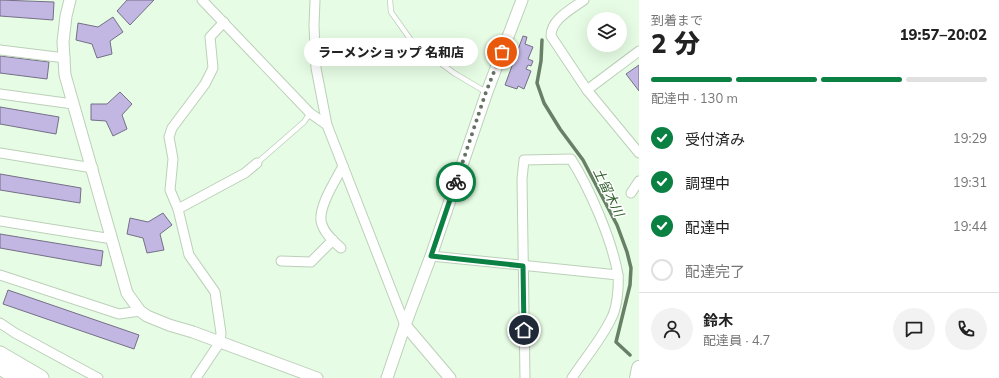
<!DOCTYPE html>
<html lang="ja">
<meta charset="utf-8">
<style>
:root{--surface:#fff;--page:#f2f2f2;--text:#222;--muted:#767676;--line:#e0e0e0;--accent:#0b8043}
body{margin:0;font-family:Mulish,"Noto Sans JP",sans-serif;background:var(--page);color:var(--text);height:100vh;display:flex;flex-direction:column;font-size:15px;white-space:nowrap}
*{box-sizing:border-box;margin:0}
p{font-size:13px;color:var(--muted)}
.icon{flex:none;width:22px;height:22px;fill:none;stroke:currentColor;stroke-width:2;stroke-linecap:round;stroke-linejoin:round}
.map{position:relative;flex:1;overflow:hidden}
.panel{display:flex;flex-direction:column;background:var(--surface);width:360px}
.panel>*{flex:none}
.fabs{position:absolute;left:587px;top:12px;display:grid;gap:8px}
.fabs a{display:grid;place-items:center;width:40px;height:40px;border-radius:50%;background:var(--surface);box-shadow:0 4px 16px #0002;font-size:20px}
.pin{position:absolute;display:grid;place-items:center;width:34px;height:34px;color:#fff;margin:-17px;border:2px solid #fff;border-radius:50%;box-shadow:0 1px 4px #0007}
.courier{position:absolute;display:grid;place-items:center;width:40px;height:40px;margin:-20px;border:3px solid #0b8043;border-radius:50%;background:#fff;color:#222;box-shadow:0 1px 5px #0007}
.bubble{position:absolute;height:28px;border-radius:14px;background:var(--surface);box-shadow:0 4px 16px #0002;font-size:13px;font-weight:800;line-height:28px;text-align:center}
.head em{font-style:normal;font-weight:800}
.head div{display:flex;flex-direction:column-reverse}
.head{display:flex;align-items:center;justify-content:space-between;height:68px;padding:0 12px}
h1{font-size:26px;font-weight:800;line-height:30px}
.bar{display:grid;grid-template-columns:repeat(4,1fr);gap:6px 4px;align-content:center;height:48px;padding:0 12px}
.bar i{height:5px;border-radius:3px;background:var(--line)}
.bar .selected{background:var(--accent)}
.bar p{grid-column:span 4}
.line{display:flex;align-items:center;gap:10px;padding:0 12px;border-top:1px solid var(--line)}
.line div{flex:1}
.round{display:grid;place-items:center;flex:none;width:42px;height:42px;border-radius:21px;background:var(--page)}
ol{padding:0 12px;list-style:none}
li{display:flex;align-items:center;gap:12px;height:44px}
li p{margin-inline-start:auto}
li .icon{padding:4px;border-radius:50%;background:var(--accent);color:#fff;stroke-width:4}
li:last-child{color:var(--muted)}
li i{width:22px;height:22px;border:2px solid var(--line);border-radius:50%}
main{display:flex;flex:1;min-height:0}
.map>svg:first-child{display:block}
</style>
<main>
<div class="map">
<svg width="639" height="378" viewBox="0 0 639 378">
<rect width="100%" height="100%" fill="#e6fce4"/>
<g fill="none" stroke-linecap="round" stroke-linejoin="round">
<path stroke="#688166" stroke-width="3.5" d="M 542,40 L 541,61 L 537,83 L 544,103 L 560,129 L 583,160 L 617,225 L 627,252 L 631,268 L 630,285 L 616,342 L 630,355"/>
</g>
<g fill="#c1b7e2" stroke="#756f87">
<path d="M 0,0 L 54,2 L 53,20 L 0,16 Z"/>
<path d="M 127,0 L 154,0 L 130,25 L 117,11 Z"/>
<path d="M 113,17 L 123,32 L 110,41 L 112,54 L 97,58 L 92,44 L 76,40 L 78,23 L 98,27 Z"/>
<path d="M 523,36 L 527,37 L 525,44 L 533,47 L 528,59 L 533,61 L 531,66 L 528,65 L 526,69 L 531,71 L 524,89 L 518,86 L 517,89 L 505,85 Z"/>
<path d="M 0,56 L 49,62 L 47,79 L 0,73 Z"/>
<path d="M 639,65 L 639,91 L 626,74 Z"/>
<path d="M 120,92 L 132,104 L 122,115 L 127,129 L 113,136 L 106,121 L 91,120 L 91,104 L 107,104 Z"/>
<path d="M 0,107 L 59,117 L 56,134 L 0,124 Z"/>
<path d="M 0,174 L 81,188 L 80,203 L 0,190 Z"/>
<path d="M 163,213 L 172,225 L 160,234 L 164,250 L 147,253 L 143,238 L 127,234 L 130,218 L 148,222 Z"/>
<path d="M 0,234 L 103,251 L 101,266 L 0,248 Z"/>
<path d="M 8,290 L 139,335 L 134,349 L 3,304 Z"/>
</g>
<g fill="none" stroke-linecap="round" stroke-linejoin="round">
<defs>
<g id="service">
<path d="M 390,0 L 391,12 L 413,43 L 454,73 L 486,92"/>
<path d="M 257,163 L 304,122 L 310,113"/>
</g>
<g id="minor">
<path d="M 202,0 L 310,113 L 327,125 L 405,325"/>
<path d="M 315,0 L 314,26 L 316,68 L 327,125"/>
<path d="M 584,0 C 572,9 551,19 551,36 L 587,90 L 639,153"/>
<path d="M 0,50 L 65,58"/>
<path d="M 587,90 L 639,51"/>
<path d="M 0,94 L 73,104"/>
<path d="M 0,153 L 93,168"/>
<path d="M 631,193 L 639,181"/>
<path d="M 178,209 L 245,173 L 257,163"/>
<path d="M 0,221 L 106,238 L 111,236"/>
<path d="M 341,248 C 333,241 323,232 321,221 C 319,205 336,180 343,166"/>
<path d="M 431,256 L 618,275"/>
<path d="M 281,261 L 311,262 L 333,240"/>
<path d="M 0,275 L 119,314 L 140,311"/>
<path d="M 0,323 L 15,333 L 98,378"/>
<path d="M 196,378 L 220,342 L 221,333 L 215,292 L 189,255 L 178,209 L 170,190 L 173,159 L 169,137 L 172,128 L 205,84 L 213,68 L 210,37 L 224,22"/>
<path d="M 525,378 L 522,179 L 524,160 L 571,159 C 590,189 612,240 618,275 C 619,287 617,309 611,319 C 601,340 585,358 572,378"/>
</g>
<g id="tertiary">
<path d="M 70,0 L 66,16 L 63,42 L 65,75 L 127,293 L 140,311 L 147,316 L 169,325 L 193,332 L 317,378"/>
<path d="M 405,325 L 450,378"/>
<path d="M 387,378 L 405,325 L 431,256 L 487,92 L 522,0"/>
</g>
<path id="primary" d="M 637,378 L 639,368"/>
<path id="trunk" d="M 0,354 L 41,378"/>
<path id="motorway" d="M 0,366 L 21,378"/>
</defs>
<use href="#service" stroke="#bcd0b9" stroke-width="6"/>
<use href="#minor" stroke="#bcd0b9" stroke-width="11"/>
<use href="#tertiary" stroke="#bcd0b9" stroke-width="13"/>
<use href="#primary" stroke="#bcd0b9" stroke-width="16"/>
<use href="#trunk" stroke="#bcd0b9" stroke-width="17"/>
<use href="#motorway" stroke="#bcd0b9" stroke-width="19"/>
<use href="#service" stroke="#fff" stroke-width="4.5"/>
<use href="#minor" stroke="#fff" stroke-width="9"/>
<use href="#tertiary" stroke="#fff" stroke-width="11"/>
<use href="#primary" stroke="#fff" stroke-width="14"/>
<use href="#trunk" stroke="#fff" stroke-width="15"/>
<use href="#motorway" stroke="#fff" stroke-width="17"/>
</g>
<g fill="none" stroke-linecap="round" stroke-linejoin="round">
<path stroke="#657264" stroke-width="4" stroke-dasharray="0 7.2" d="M 456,182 L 486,92 L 502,52"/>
<path stroke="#0b8043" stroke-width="5" d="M 456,182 L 431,256 L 523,266 L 524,330"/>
</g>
<g text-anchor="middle" stroke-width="3" stroke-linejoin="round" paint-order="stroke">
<g font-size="13" font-style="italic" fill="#33602f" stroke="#fff">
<text transform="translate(609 192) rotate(64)" y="5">土留木川</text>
</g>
</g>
</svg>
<div class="fabs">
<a><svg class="icon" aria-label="layers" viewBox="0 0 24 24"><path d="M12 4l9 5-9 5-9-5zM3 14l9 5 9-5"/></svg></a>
</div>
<div class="pin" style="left:502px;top:52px;background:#ea580c"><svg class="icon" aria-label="bag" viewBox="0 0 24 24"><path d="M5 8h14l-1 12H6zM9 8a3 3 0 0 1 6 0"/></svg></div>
<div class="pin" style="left:524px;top:330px;background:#1f2937"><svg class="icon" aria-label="home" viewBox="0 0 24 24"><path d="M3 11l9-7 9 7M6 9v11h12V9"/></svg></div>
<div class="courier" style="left:456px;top:182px"><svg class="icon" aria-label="bike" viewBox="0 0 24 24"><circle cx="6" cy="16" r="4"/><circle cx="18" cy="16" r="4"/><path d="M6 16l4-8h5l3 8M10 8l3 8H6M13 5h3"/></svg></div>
<div class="bubble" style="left:304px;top:38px;width:174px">ラーメンショップ 名和店</div>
</div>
<section class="panel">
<div class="head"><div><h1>2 分</h1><p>到着まで</p></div><em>19:57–20:02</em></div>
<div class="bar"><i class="selected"></i><i class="selected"></i><i class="selected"></i><i></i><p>配達中 · 130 m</p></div>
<ol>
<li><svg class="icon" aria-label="check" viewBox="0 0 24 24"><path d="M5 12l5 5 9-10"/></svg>受付済み<p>19:29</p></li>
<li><svg class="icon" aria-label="check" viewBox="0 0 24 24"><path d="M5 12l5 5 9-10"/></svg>調理中<p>19:31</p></li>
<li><svg class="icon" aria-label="check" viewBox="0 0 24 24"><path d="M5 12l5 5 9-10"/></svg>配達中<p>19:44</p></li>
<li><i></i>配達完了</li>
</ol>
<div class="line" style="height:72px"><a class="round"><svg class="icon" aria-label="person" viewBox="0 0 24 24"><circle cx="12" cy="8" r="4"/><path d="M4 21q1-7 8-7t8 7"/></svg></a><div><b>鈴木</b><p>配達員 · 4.7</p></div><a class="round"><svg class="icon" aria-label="chat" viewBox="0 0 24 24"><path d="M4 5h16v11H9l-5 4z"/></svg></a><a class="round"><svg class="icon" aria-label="phone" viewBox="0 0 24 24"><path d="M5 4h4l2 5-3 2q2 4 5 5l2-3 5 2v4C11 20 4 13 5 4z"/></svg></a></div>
</section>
</main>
